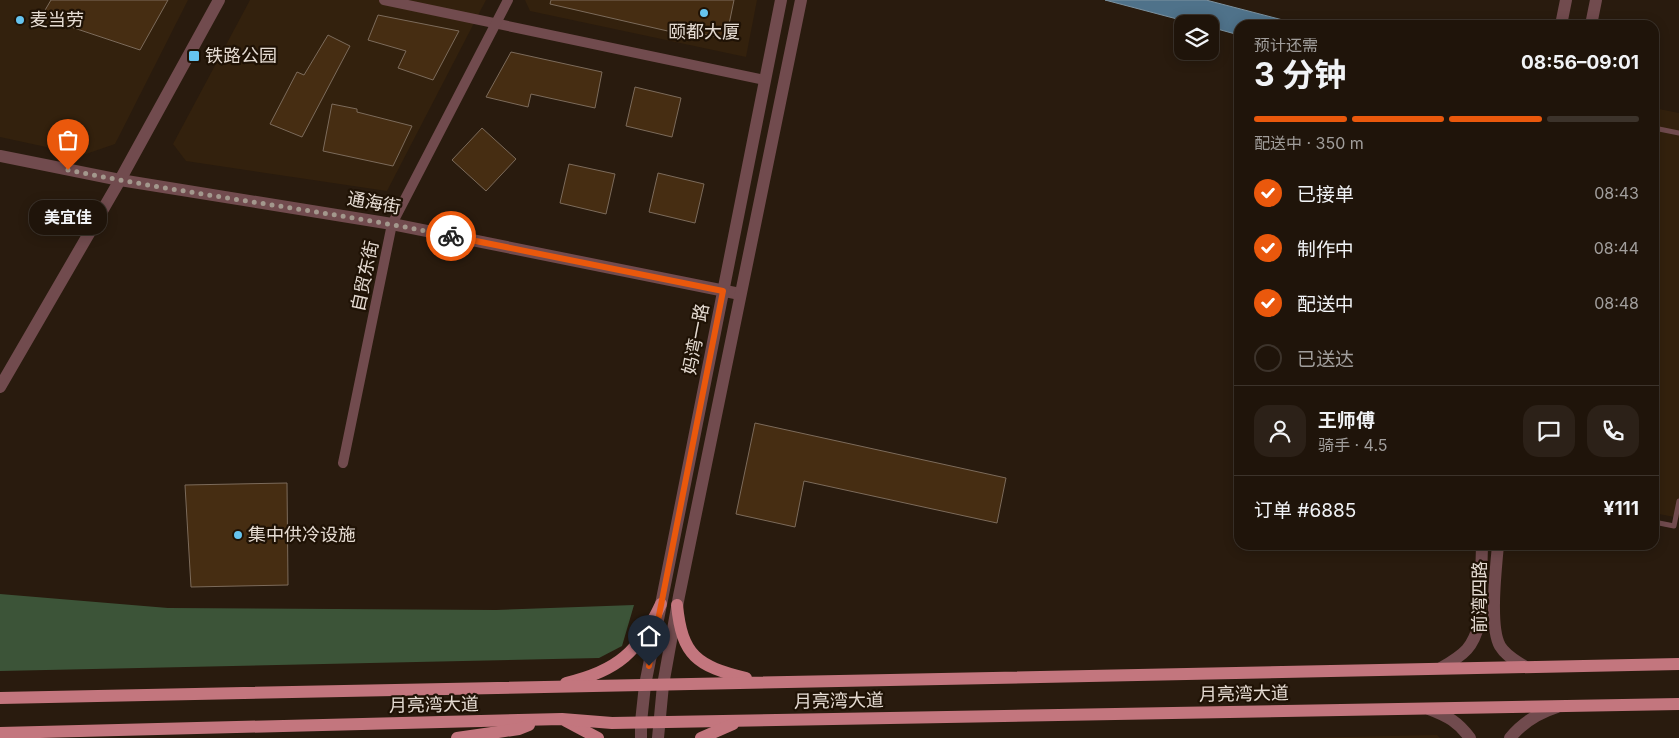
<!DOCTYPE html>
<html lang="zh">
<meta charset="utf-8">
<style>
:root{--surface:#1f140a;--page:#2c2118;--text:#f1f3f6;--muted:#a19e9c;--line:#3c332b;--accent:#ea580c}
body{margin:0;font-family:Inter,"Noto Sans SC",sans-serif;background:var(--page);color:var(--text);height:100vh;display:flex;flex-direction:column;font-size:19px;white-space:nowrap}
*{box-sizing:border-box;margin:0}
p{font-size:16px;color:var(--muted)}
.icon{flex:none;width:28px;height:28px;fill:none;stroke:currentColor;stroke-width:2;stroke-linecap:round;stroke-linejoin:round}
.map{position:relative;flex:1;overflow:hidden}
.sheet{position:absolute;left:1234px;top:20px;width:425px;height:530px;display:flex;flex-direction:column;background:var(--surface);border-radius:15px;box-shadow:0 2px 12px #0003,0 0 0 1px var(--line)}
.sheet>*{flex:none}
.tools{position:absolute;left:1174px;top:15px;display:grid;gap:10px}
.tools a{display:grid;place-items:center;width:45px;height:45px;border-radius:10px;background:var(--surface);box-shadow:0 2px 12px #0003,0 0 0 1px var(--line);font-size:25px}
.pin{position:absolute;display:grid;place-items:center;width:42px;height:42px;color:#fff;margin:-51px -21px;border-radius:50% 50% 50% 0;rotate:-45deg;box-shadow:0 0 5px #0007}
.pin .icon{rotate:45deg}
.courier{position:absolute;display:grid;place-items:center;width:50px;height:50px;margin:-25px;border:4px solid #ea580c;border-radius:50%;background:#fff;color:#222;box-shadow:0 1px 6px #0007}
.bubble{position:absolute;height:35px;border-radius:15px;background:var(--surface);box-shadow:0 2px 12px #0003,0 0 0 1px var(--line);font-size:16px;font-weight:700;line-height:35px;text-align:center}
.head em{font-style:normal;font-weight:700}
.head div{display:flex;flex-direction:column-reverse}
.head{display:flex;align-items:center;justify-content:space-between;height:85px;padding:0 20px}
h1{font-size:32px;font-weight:700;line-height:38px}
.bar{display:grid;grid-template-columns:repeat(4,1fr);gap:8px 5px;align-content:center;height:60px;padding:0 20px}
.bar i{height:6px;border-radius:4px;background:var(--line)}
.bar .on{background:var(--accent)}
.bar p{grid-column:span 4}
.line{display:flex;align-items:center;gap:12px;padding:0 20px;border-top:1px solid var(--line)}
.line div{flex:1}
.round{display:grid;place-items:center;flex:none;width:52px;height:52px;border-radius:15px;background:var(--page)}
ol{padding:0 20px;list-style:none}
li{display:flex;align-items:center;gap:15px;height:55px}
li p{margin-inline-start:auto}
li .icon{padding:5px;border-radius:50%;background:var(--accent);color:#fff;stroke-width:4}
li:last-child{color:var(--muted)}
li i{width:28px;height:28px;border:2px solid var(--line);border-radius:50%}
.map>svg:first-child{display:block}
</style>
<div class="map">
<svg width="1679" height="738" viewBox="0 0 1679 738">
<rect width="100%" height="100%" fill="#291b0e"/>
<g fill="#33210d">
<path d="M 0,0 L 188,0 L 115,144 L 83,155 L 0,137 Z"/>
<path d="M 250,0 L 486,0 L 387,191 L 186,161 L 173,144 Z"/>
<path d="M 525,0 L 757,0 L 746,57 L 530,11 Z"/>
<path d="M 1654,108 L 1679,113 L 1679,518 L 1654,513 Z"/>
<path d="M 1437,735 L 1440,738 L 1297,738 Z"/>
</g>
<path fill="#3c5438" d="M 0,594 L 168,608 L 496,610 L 634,605 L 622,646 L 599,658 L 0,671 Z"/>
<path fill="#4f728a" stroke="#7c92a0" d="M 1105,0 L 1206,0 L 1302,25 L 1239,25 L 1239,35 L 1210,27 L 1210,24 L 1196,24 Z"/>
<g fill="#462d12" stroke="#7c6b5b">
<path d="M 51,0 L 168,0 L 140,50 L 41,17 Z"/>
<path d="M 551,0 L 734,0 L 726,39 L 673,27 L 672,32 L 550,4 Z"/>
<path d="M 378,15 L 459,31 L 433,80 L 398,68 L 406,51 L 368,40 Z"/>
<path d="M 328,35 L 350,46 L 302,137 L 270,124 L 297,72 L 304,75 Z"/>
<path d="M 511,52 L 602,72 L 595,108 L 531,94 L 528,107 L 486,97 Z"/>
<path d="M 635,87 L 681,98 L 672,137 L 626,126 Z"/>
<path d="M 332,104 L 357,109 L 357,112 L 412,126 L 393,166 L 323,151 Z"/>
<path d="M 482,128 L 516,159 L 486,191 L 452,160 Z"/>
<path d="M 569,164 L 615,174 L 606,214 L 560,203 Z"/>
<path d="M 658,173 L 704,184 L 695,223 L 649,212 Z"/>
<path d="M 755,423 L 1006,478 L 997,523 L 804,481 L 795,527 L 736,514 Z"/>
<path d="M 287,483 L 288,585 L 191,587 L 185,485 Z"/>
</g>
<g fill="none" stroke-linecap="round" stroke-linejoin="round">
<g stroke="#714b4e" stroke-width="5">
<path d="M 1654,128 L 1679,133"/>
<path d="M 1654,522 L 1674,526 L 1679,501"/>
</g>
<g stroke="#714b4e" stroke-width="10">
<path d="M 384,0 L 765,80"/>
<path d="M 343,463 L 392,224 L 508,0"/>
</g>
<g stroke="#714b4e" stroke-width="12">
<path d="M 1561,25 L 1566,0"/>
<path d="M 1591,25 L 1596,0"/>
<path d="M 0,156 L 120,180 L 392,224 L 740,294"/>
<path d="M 0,387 L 120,180 L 219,0"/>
<path d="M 1498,545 C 1496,568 1489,627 1500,646 C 1506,656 1515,660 1524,666"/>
<path d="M 1441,668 C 1465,654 1473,648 1480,621 L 1482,545"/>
<path d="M 1429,709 C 1448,716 1458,722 1470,738"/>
<path d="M 641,738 L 641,722 L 645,685 L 781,0"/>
<path d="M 658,738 L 663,685 L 679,596 L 801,0"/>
<path d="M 1510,738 C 1523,722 1538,713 1557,707"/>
</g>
<g stroke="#c3767e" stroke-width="12">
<path d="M 677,605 C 682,656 697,666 746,678"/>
<path d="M 566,683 C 618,671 639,651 661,604"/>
<path d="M 0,698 L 1679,664"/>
<path d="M 566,721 L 598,738"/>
<path d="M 0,733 L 562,719 L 612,723 L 1679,704"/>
<path d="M 457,738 L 519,729 L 529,725"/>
<path d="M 701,738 L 733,724"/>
</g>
</g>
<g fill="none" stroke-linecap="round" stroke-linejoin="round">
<path stroke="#a3988d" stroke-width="5" stroke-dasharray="0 9" d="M 68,170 C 195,196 324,210 451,236"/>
<path stroke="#ea580c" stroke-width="6" d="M 451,236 L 723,291 L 649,666"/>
</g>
<g fill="#66c4ef" stroke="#1f1205" stroke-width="2">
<circle cx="704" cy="13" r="5"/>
<circle cx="20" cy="20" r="5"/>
<rect x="188" y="50" width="12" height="12" rx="2.5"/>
<circle cx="238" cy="535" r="5"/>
</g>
<g text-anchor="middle" stroke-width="4.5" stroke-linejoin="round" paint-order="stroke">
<g font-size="18" fill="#e5dbd2" stroke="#1f1205" text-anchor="start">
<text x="30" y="26">麦当劳</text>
<text x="704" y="38" text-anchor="middle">颐都大厦</text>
<text x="205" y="62">铁路公园</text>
<text x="248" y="541">集中供冷设施</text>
</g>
<g font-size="18" fill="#e5dbd2" stroke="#1f1205">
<text transform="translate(374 203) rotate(10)" y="6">通海街</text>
<text transform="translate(365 276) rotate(-78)" y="6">自贸东街</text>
<text transform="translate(696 339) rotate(-79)" y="6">妈湾一路</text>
<text transform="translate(1480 597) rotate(-90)" y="6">前湾四路</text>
<text transform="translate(1244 694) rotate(-1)" y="6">月亮湾大道</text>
<text transform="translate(839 701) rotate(-1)" y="6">月亮湾大道</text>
<text transform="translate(434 705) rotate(-1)" y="6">月亮湾大道</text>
</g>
</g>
</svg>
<div class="tools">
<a><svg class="icon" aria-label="layers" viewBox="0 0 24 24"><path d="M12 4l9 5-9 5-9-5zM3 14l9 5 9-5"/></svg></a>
</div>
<div class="pin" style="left:68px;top:170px;background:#ea580c"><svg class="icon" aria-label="bag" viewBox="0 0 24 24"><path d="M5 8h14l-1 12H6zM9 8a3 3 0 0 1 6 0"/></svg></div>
<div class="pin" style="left:649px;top:666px;background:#1f2937"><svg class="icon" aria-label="home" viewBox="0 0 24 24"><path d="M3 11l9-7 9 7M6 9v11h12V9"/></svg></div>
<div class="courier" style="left:451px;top:236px"><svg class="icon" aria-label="bike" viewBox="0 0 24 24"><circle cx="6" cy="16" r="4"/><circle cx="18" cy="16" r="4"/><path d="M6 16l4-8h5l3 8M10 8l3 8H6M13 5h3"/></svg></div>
<div class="bubble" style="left:29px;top:200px;width:78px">美宜佳</div>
<section class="sheet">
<div class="head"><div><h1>3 分钟</h1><p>预计还需</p></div><em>08:56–09:01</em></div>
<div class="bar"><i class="on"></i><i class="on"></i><i class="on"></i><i></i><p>配送中 · 350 m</p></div>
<ol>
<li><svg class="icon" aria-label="check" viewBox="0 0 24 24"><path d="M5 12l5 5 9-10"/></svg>已接单<p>08:43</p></li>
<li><svg class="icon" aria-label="check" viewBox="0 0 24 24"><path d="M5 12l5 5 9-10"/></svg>制作中<p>08:44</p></li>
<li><svg class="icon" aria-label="check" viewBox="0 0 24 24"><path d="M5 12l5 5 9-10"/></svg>配送中<p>08:48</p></li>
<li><i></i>已送达</li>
</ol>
<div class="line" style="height:90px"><a class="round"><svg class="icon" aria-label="person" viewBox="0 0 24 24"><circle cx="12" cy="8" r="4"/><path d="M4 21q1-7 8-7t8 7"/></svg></a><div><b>王师傅</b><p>骑手 · 4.5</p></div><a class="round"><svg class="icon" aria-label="chat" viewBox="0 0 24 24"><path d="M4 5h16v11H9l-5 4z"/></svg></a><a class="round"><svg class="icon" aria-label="phone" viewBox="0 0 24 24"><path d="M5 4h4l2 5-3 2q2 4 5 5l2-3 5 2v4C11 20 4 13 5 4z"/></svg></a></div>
<div class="line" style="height:65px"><div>订单 #6885</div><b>¥111</b></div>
</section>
</div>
